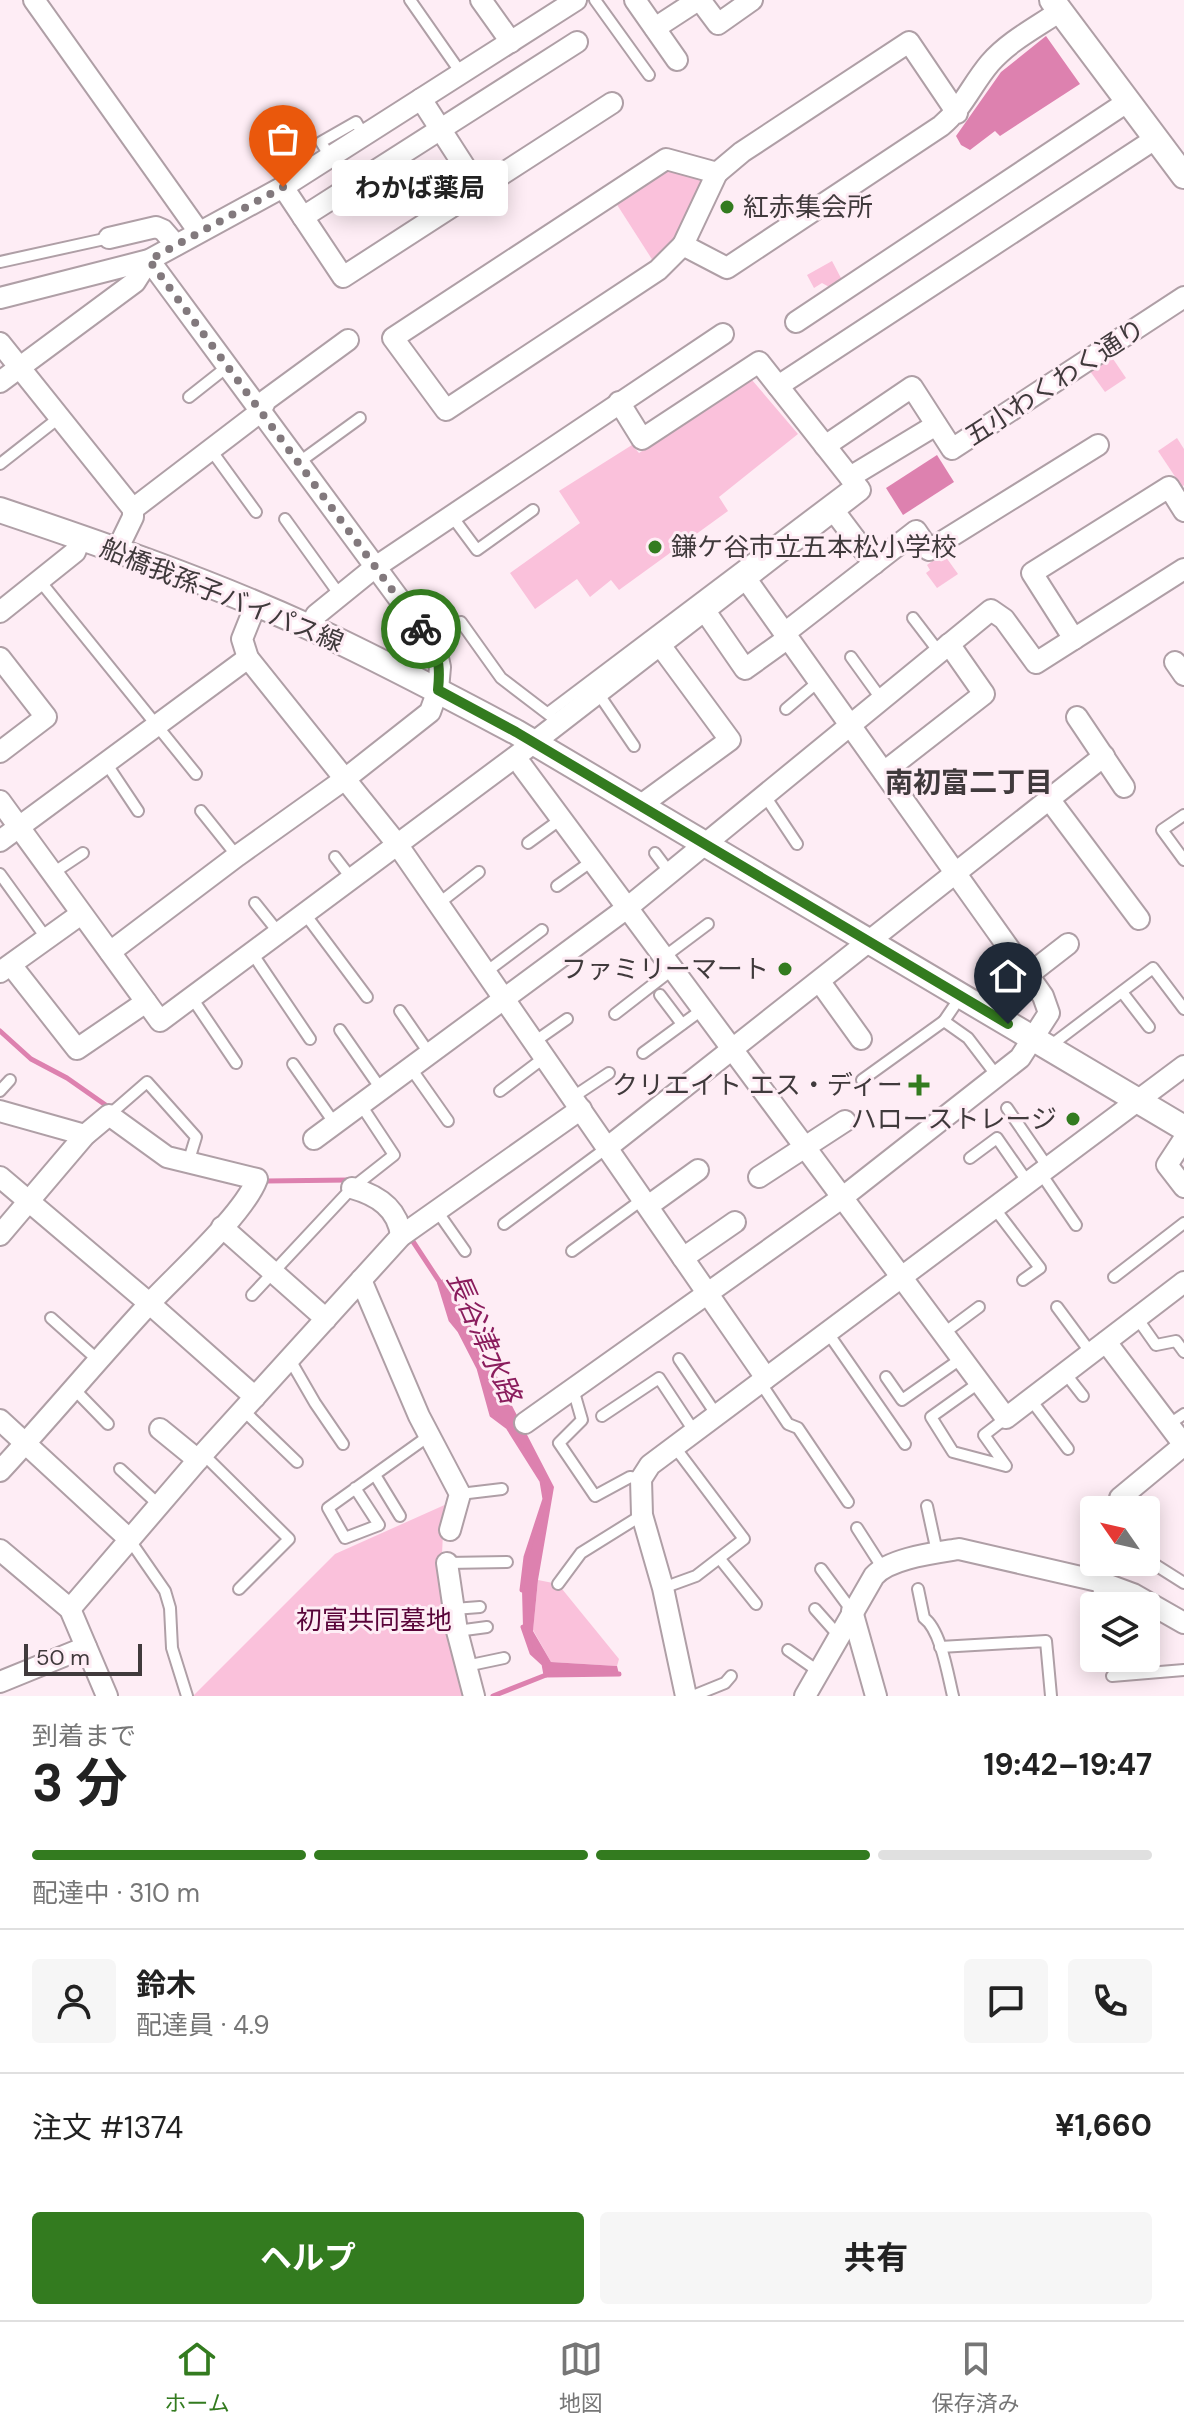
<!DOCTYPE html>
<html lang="ja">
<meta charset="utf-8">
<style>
:root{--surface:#fff;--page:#f6f6f6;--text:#222;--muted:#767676;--line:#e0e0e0;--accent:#337b1f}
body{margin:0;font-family:"DM Sans","Noto Sans JP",sans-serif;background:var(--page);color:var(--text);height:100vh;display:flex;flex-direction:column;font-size:30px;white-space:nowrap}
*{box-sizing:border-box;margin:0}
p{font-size:26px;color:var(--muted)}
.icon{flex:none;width:44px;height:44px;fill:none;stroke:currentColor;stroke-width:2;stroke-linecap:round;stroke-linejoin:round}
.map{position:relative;height:1696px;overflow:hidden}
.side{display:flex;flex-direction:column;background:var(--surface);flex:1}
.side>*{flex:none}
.needle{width:52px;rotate:304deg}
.fabs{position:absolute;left:1080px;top:1496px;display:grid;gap:16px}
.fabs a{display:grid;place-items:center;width:80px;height:80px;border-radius:8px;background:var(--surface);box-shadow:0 4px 20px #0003;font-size:40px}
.scale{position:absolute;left:24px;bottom:20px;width:118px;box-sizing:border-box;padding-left:8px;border:4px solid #403a3c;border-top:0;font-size:22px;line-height:28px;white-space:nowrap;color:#403a3c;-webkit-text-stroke:6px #feedf5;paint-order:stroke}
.pin{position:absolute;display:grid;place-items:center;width:68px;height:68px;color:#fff;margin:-82px -34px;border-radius:50% 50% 50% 0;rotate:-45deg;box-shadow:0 0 8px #0007}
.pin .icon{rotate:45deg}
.courier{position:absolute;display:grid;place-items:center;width:80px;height:80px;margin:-40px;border:6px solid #337b1f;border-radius:50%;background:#fff;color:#222;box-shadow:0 2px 10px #0007}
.bubble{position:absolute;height:56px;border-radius:8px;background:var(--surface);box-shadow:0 4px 20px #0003;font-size:26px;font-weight:700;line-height:56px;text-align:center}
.headline em{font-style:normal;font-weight:700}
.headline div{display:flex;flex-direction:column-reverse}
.headline{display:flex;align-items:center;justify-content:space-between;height:136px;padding:0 32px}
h1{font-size:52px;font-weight:700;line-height:60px}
.bar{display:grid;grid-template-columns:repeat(4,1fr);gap:12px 8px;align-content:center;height:96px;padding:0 32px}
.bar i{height:10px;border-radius:6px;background:var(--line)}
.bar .selected{background:var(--accent)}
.bar p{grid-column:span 4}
.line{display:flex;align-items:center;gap:20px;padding:0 32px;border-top:2px solid var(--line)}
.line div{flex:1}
.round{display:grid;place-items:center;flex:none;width:84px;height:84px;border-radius:8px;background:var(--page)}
.button{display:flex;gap:16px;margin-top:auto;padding:16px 32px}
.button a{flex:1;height:92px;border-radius:8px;background:var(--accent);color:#fff;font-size:32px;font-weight:700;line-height:92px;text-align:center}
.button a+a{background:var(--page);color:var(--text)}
.menu{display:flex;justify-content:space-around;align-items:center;height:112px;border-top:2px solid var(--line);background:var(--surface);font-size:22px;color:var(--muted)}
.menu a{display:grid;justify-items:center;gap:4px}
.menu .selected{color:var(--accent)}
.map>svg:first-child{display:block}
</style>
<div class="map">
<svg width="1184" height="1696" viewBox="0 0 1184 1696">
<rect width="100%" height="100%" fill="#feedf5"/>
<g fill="#fac1db">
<path d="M 661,168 L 704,178 L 678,239 L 655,264 L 614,200 Z"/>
<path d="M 832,261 L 842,280 L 831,288 L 822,283 L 814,288 L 807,275 Z"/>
<path d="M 1109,353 L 1126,378 L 1105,392 L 1087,367 Z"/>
<path d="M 752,380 L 798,434 L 719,497 L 728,511 L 619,590 L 611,580 L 590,597 L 577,579 L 535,609 L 510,573 L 580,523 L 559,491 L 632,445 L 639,453 Z"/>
<path d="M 1177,438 L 1184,449 L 1184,485 L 1182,487 L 1158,451 Z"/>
<path d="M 943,553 L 958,574 L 937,588 L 926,573 L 930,570 L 927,565 Z"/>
<path d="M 449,1503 L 443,1532 L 442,1555 L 468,1696 L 193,1696 L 335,1554 Z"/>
<path d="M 538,1580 L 558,1584 L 619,1659 L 617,1666 L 551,1662 L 533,1630 Z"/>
</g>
<g fill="#dd81af">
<path d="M 1046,36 L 1080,84 L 1000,136 L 995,131 L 970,150 L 961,145 L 956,136 L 1001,72 Z"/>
<path d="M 937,455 L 954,482 L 903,515 L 886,488 Z"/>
<path d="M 446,1278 L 554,1487 L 538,1580 L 533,1631 L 551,1662 L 617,1666 L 619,1674 L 546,1675 L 544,1664 L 532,1653 L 523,1627 L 522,1590 L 526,1557 L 545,1499 L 542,1481 L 508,1427 L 492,1415 L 479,1368 L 460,1331 L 451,1320 L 439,1281 Z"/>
</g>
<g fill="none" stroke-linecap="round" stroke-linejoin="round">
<g stroke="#dd81af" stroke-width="5">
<path d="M 0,1031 L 31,1059 L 67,1078 L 107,1106"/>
<path d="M 266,1181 L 349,1180"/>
<path d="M 410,1237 L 439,1281 L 451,1320 L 460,1331 L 479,1368 L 492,1415 L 508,1427 L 542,1481 L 545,1499 L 526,1557 L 522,1590"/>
<path d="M 546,1675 L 619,1674"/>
<path d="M 493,1696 L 546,1675 L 544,1664 L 532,1653 L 523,1627"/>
</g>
<defs>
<g id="service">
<path d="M 410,0 L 461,73"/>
<path d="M 595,0 L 649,75"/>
<path d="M 330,157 L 321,142 L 356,122 L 364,136"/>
<path d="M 0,262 L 109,238"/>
<path d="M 189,397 L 227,367"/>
<path d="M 211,450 L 256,512"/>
<path d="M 298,463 L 360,418"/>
<path d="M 0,464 L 60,417"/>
<path d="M 451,515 L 477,550 L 533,510"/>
<path d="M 285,519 L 339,594"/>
<path d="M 40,581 L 196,774"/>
<path d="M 913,618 L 939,652"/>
<path d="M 461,622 L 501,678 L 552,717"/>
<path d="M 851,657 L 882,700"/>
<path d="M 598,693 L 634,746"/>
<path d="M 786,709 L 819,681"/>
<path d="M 548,713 L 854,482"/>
<path d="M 106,763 L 138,811"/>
<path d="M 765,796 L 797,844"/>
<path d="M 201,811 L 237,856"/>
<path d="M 1184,815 L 1162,830 L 1184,860"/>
<path d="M 528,843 L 561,819"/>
<path d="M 655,853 L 670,873"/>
<path d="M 335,857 L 352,879"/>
<path d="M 53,873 L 83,853"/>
<path d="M 0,874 L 47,939"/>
<path d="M 557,886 L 592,861"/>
<path d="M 255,903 L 279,933"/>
<path d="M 438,904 L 479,872"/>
<path d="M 305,914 L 367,997"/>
<path d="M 252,953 L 310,1039"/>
<path d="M 664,957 L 708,924"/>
<path d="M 486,972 L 542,930"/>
<path d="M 1122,992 L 1149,1027"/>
<path d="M 660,995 L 682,1024"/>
<path d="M 192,998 L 236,1063"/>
<path d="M 400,1011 L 429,1053"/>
<path d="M 615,1014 L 673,969"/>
<path d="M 944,1021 L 961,996"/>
<path d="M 340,1030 L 381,1089"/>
<path d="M 534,1042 L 567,1019"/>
<path d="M 1050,1046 L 1153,968 L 1184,1009"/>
<path d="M 643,1053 L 703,1009"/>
<path d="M 293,1064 L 335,1124"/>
<path d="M 410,1067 L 448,1121"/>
<path d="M 862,1080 L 944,1021 L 968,1038 L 997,1076"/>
<path d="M 0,1091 L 10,1080"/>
<path d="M 500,1091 L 545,1057"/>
<path d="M 573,1097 L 609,1073"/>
<path d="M 1007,1108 L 1049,1169"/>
<path d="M 109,1115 L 147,1082 L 196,1137 L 188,1163"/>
<path d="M 970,1158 L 997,1138 L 1029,1184"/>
<path d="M 1042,1175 L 1076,1225"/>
<path d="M 995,1209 L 1040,1268 L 1023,1280"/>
<path d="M 437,1211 L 465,1251"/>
<path d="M 504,1224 L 608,1147"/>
<path d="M 572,1251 L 643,1199"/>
<path d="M 1114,1277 L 1184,1223"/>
<path d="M 252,1295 L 352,1188 L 394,1155 L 361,1105"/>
<path d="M 1057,1307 L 1091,1353"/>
<path d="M 51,1318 L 99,1361"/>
<path d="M 1137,1318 L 1156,1345 L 1176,1341 L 1184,1352"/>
<path d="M 828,1333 L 905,1444"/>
<path d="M 944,1333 L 979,1307"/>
<path d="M 289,1358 L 315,1403 L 343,1444"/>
<path d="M 679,1359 L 716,1414"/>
<path d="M 1065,1373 L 1083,1396"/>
<path d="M 886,1377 L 902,1400 L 962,1358"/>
<path d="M 760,1382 L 788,1424 L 798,1428 L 848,1502"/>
<path d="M 980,1382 L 931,1417 L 953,1452 L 1006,1466 L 984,1435 L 1006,1418"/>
<path d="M 74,1389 L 108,1424"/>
<path d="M 573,1389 L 582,1420 L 559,1443 L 595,1496 L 630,1477 L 641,1479"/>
<path d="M 1031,1400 L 1068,1449"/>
<path d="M 243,1410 L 297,1462"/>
<path d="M 602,1416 L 659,1378 L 694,1431"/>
<path d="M 1168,1425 L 1184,1414"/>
<path d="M 203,1454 L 289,1539 L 239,1589"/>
<path d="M 120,1469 L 159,1505"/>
<path d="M 375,1475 L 400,1516"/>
<path d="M 355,1488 L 379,1525 L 345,1538 L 328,1508 L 430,1435"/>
<path d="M 460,1494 L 502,1489"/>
<path d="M 927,1506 L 937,1552"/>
<path d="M 857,1528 L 882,1567"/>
<path d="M 129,1539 L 165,1591 L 170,1608 L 172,1648 L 187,1696"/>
<path d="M 720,1559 L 756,1604"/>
<path d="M 1146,1559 L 1184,1583"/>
<path d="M 447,1563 L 507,1562"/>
<path d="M 821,1569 L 852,1611"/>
<path d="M 558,1584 L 581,1553 L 642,1515"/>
<path d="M 663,1588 L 696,1576 L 744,1539 L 674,1446"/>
<path d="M 918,1589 L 924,1618 C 941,1630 948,1676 953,1696"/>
<path d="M 1100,1606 L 1098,1581 L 1104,1562"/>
<path d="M 454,1609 L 480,1607"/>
<path d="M 815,1609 L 839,1636"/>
<path d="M 457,1631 L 487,1627"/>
<path d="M 940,1647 L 1046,1641 L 1051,1696"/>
<path d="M 788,1650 L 818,1671"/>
<path d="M 466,1666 L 504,1658"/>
<path d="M 1112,1676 L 1184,1670"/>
<path d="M 693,1696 L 725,1683 L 731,1676"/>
</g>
<g id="minor">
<path d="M 34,0 L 199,232"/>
<path d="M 481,0 L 511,42"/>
<path d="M 635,0 L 677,60"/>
<path d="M 700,0 L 718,24 L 752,0"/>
<path d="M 655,28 L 698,0"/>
<path d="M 421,99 L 479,189"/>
<path d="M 957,113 L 909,42 L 742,152 L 717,173 L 666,159 L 393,338 L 446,410 L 658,270 L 683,245 L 727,268 L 941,126 C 963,108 972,84 990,63 C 1009,41 1037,27 1060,11"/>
<path d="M 283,187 L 343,277 L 612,103"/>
<path d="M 303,217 L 577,42"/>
<path d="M 109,238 L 156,227 L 163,230 L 176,245"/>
<path d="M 683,245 L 717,173"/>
<path d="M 0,298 L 149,260 L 283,187 L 576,0"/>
<path d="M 796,322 L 1127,102"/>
<path d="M 0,343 L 133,509"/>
<path d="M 0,382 L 135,282 L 149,260 L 436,649 L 440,667 L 438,690 L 430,712 L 345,779 L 237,856 L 110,952"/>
<path d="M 778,386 L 1155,139"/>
<path d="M 825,446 L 912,387 L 952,449 L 1184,297"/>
<path d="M 850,477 L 936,425"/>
<path d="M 834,511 L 874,564"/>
<path d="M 117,550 L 133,517 L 133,509 L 260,412 L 266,400 L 348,340"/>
<path d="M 256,604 L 242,639 L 248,658 L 397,844 L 766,1378"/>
<path d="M 705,611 L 745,669 L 784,641 L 786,632 L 916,531 L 929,550 L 1098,445"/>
<path d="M 0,612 L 75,552 L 81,537"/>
<path d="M 310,628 L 316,615 L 374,568 L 723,334"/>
<path d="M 1074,639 L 1032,573 L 1169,487 L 1184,511"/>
<path d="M 0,658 L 46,717 L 0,752"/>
<path d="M 1175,662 L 1184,675"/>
<path d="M 1077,717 L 1124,787"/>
<path d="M 522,766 L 1006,1418 L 1184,1282"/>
<path d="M 884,772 L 984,694 L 949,644"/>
<path d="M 1049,799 L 1139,919"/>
<path d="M 0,801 L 160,1021 L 519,754 L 860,490 L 759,362 L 642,439 L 619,402"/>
<path d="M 641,805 L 730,740 L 660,645"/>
<path d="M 0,841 L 248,658"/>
<path d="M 11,965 L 77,1049 L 146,1002"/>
<path d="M 0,972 L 81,914"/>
<path d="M 1028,975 L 1068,944"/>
<path d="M 820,982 L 861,1039"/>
<path d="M 0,1111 L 85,1135"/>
<path d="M 314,1139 L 627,908 L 991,610 L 1004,619 L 1036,663 L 1184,569"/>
<path d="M 1184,1139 L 1167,1165 L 1184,1187"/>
<path d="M 608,1147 C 774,1018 939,887 1104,756"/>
<path d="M 0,1177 L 150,1304 L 255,1397"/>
<path d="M 759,1177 L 845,1121"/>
<path d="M 352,1188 C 377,1195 398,1208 401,1236"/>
<path d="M 648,1206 L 698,1170"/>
<path d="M 222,1227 L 326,1319"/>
<path d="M 0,1235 L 85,1135 L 109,1115 L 167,1157 L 257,1179 C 244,1214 178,1273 150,1303 C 99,1358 51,1416 0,1471"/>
<path d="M 683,1258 L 735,1222"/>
<path d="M 361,1280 L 419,1416 L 460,1494 L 450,1530"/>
<path d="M 1106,1342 L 1184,1445"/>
<path d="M 0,1420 L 129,1539"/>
<path d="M 525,1423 L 843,1197 L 1020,1058 L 1049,1013 L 1043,996 L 746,579"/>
<path d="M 160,1429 L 198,1460"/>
<path d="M 1120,1498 L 1184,1445"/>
<path d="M 0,1550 L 70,1609 L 107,1696"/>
<path d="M 447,1563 L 457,1631 L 474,1696"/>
<path d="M 70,1609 L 203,1454 L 401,1236 L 581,1109"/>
<path d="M 852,1611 L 876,1696"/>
<path d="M 0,1682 L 86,1647"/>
<path d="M 686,1696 L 663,1588 L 642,1515 L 641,1479 L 650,1465 L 1184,1066"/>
<path d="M 805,1696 L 874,1576 C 890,1558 935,1553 959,1549 L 1098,1581 L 1133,1594 L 1184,1623"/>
</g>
<g id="tertiary">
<path d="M 1052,0 L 1184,176"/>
<path d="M 0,510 C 104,545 208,581 309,627 C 379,659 448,696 516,732 L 1184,1128"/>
</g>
</defs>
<use href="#service" stroke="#af9fa6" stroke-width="14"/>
<use href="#minor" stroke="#af9fa6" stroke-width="24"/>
<use href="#tertiary" stroke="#af9fa6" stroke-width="28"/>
<use href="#service" stroke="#fff" stroke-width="10"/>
<use href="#minor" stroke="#fff" stroke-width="20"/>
<use href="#tertiary" stroke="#fff" stroke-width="24"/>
</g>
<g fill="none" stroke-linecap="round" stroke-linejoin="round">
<path stroke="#82797d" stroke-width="8" stroke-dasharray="0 14.4" d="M 283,187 L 149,260 L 421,629"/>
<path stroke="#337b1f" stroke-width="10" d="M 421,629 C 438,653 441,661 438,690 L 516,732 L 1008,1024"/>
</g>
<g fill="#337b1f" stroke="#feedf5" stroke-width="3">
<circle cx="727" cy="207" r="8"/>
<circle cx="655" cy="547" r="8"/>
<circle cx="785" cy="969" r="8"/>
<path d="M915 1073h8v8h8v8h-8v8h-8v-8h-8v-8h8z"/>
<circle cx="1073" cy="1119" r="8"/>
</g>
<g text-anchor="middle" stroke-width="6" stroke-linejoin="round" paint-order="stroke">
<g font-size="26" fill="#403a3c" stroke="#feedf5" text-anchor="end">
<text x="743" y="216" text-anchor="start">紅赤集会所</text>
<text x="671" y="556" text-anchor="start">鎌ケ谷市立五本松小学校</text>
<text x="769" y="978">ファミリーマート</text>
<text x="903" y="1094">クリエイト エス・ディー</text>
<text x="1057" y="1128">ハローストレージ</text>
</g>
<g font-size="26" fill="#403a3c" stroke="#feedf5">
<text transform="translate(1055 382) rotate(-33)" y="9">五小わくわく通り</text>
<text transform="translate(222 595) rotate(22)" y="9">船橋我孫子バイパス線</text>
</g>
<g font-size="26" fill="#590439" stroke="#feedf5">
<text x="374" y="1629">初富共同墓地</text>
</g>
<g font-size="28" font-weight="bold" fill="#403a3c" stroke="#feedf5">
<text x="969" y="792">南初富二丁目</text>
</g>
<g font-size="28" font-style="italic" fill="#8a1d5d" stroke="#feedf5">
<text transform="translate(484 1337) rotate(66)" y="10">長谷津水路</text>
</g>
</g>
</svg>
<div class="fabs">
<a><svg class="needle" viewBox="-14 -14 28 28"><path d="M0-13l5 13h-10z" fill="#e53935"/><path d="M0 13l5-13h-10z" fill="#767676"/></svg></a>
<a><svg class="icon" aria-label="layers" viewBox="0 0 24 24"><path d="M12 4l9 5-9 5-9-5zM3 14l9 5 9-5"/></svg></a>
</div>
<div class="scale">50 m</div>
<div class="pin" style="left:283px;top:187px;background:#ea580c"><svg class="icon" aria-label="bag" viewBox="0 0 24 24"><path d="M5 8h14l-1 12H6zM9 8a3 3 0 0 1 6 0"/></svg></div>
<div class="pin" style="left:1008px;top:1024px;background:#1f2937"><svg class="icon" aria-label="home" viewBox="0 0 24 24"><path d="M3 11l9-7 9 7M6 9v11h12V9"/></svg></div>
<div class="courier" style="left:421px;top:629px"><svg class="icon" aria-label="bike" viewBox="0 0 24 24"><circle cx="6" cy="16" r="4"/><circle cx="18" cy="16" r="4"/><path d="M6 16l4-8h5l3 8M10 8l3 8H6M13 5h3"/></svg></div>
<div class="bubble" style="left:332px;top:160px;width:176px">わかば薬局</div>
</div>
<section class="side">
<div class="headline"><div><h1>3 分</h1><p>到着まで</p></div><em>19:42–19:47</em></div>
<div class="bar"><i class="selected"></i><i class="selected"></i><i class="selected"></i><i></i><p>配達中 · 310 m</p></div>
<div class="line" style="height:144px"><a class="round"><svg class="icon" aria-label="person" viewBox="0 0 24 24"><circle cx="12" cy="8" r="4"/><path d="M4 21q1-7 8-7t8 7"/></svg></a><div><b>鈴木</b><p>配達員 · 4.9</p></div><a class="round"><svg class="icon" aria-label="chat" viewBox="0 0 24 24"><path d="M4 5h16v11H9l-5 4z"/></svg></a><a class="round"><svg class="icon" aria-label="phone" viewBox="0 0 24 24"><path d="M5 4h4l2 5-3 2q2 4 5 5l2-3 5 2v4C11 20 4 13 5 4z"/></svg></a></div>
<div class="line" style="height:104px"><div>注文 #1374</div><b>¥1,660</b></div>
<div class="button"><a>ヘルプ</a><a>共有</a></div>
</section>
<nav class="menu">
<a class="selected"><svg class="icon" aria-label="home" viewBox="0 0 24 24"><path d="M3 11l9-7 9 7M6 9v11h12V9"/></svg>ホーム</a>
<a><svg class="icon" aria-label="map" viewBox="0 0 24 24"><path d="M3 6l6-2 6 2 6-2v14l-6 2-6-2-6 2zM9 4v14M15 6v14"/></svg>地図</a>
<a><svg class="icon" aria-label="saved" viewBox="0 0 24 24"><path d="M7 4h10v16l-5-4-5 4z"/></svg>保存済み</a>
</nav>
